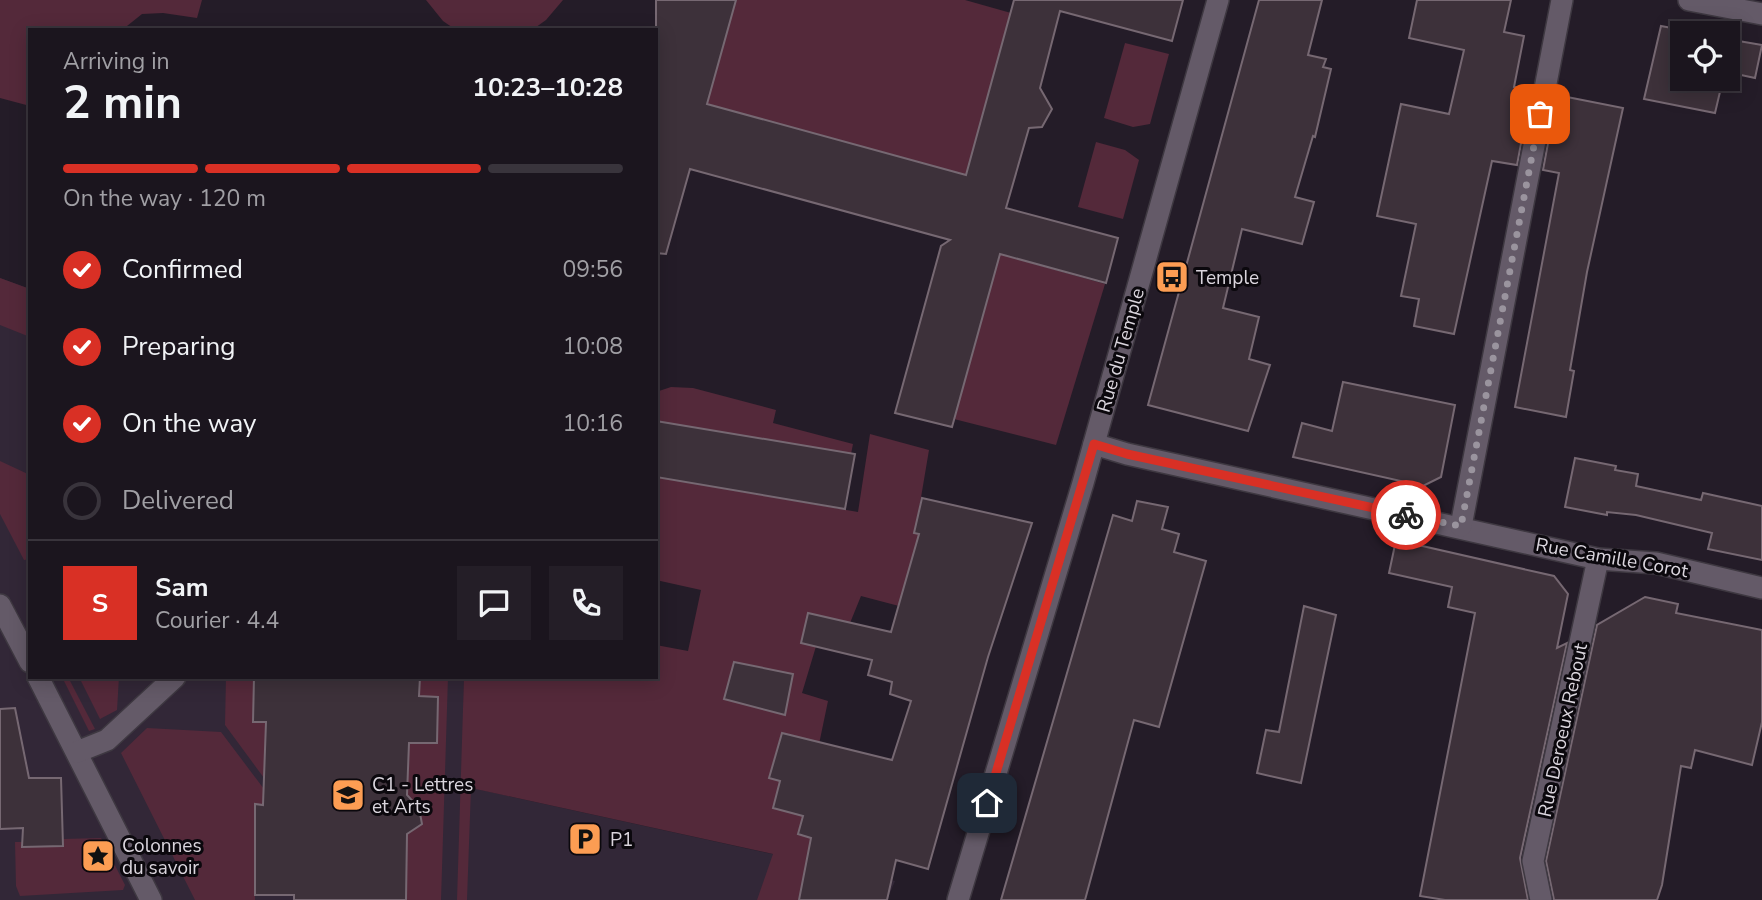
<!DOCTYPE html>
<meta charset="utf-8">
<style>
:root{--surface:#1b151e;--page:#241e27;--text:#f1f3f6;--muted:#a09fa4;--line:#39343c;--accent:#d93025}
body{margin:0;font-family:"Nunito Sans",sans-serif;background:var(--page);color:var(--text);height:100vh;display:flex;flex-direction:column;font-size:26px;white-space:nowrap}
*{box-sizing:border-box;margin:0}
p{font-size:23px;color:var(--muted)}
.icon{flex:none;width:38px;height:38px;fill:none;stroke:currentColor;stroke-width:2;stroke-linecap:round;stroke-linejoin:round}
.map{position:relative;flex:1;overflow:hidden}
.details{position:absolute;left:28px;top:28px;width:630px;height:651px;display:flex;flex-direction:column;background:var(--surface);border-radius:0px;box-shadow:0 4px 18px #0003,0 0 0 2px var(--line)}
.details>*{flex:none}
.controls{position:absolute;left:1670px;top:21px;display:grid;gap:14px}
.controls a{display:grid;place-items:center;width:70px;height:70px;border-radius:0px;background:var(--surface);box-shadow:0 4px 18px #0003,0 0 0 2px var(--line);font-size:35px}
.pin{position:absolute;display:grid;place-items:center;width:60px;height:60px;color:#fff;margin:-30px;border-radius:14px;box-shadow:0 4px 10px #0006}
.courier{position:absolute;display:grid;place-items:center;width:70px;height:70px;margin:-35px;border:5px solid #d93025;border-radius:50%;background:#fff;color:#222;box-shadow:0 2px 9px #0007}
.overview em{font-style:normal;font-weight:700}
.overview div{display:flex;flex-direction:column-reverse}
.overview{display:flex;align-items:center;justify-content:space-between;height:119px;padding:0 35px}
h1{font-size:46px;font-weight:700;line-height:52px}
.bar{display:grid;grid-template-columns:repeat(4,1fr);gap:10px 7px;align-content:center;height:84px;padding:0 35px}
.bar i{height:9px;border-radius:5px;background:var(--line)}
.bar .active{background:var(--accent)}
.bar p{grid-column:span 4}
.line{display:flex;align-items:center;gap:18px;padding:0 35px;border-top:2px solid var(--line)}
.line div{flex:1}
.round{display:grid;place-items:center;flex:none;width:74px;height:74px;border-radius:0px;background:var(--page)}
ol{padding:0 35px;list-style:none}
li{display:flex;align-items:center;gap:21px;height:77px}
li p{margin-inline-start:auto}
li .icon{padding:7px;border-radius:50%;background:var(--accent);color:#fff;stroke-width:4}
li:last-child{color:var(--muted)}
li i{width:38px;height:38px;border:4px solid var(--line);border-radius:50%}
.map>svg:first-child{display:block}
</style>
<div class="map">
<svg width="1762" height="900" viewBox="0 0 1762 900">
<rect width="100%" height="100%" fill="#241c28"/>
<path fill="#322737" d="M 0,278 L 30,289 L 30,677 L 464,677 L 463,786 L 895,881 L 887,900 L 0,900 Z"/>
<g fill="#54293a" fill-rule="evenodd">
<path d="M 0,0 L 202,0 L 197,18 L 163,13 L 142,14 L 122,30 L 30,30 L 30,106 L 0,98 Z"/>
<path d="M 426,0 L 563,0 L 546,20 L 532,30 L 456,30 L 443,21 Z"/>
<path d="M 736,0 L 965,0 L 1011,13 L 966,175 L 707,104 Z"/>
<path d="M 1125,43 L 1169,54 L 1150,124 L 1133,127 L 1104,118 Z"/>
<path d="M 1096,142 L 1125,150 L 1139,160 L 1123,219 L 1078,207 Z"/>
<path d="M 982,249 L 1105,284 L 1056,445 L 954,419 Z"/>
<path d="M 0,278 L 30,289 L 30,337 L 0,325 Z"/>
<path d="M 671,387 L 693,388 L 776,410 L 773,423 L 853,444 L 851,454 L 656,421 L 659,391 Z"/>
<path d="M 870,434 L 929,450 L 915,533 L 926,536 L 899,606 L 861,596 L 850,623 L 817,643 L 802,693 L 828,701 L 818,749 L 780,738 L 769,777 L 780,781 L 773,808 L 803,816 L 798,834 L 837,844 L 806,862 L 799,900 L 757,900 L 773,854 L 471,788 L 467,900 L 457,900 L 464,677 L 656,677 L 656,645 L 688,651 L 701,590 L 656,580 L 656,477 L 858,512 ZM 734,662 L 765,668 L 762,683 L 790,691 L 785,715 L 724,699 Z"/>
<path d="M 0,461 L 30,475 L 30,559 L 24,560 L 0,514 Z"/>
<path d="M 62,677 L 68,677 L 95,729 L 89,731 Z"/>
<path d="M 79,677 L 119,677 L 117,710 L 100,719 Z"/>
<path d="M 226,677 L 254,677 L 275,721 L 264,778 L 225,725 Z"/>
<path d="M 420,677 L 448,677 L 441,900 L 406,900 L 407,831 L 419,827 L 421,817 L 419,808 L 407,802 L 408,765 L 353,764 L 354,742 L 437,743 L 438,697 L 419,696 Z"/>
<path d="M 147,728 L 221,732 L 264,789 L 264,805 L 255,805 L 255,900 L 195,900 L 121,753 Z"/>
<path d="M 101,838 L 125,885 L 123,890 L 20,896 L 16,886 L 15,842 L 22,842 L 22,847 L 62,846 L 63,839 Z"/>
</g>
<g fill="#3d313a" stroke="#766872" stroke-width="2">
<path d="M 656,0 L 736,0 L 707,104 L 966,175 L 1014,0 L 1183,0 L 1172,41 L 1060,11 L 1040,88 L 1052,109 L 1042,127 L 1029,128 L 1006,208 L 1118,238 L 1106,283 L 1000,254 L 952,427 L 895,413 L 941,246 L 950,240 L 690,169 L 666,254 L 656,253 Z"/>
<path d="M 1259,0 L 1322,0 L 1308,55 L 1326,59 L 1323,67 L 1331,69 L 1315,137 L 1313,136 L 1295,197 L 1314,202 L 1302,244 L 1242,229 L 1223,308 L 1259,317 L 1249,359 L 1270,365 L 1248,431 L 1148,405 Z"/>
<path d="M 1417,0 L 1511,0 L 1504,32 L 1524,36 L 1514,87 L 1531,90 L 1517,165 L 1492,161 L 1454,334 L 1414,326 L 1419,299 L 1401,296 L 1416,224 L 1377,216 L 1401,104 L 1449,114 L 1464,50 L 1409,38 Z"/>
<path d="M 1661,26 L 1699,33 L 1682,33 L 1682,79 L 1723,79 L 1715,113 L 1644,99 Z"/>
<path d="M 1727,39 L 1762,45 L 1755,78 L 1727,72 Z"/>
<path d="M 1557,95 L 1623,108 L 1587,272 L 1570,370 L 1574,371 L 1566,417 L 1515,407 L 1559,173 L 1543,170 Z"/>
<path d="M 1343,382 L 1455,405 L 1441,477 L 1423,486 L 1293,457 L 1302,423 L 1332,431 Z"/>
<path d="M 656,421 L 855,454 L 845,509 L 656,477 Z"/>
<path d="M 1575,458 L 1616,466 L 1615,470 L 1638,474 L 1636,486 L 1701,500 L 1703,493 L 1762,506 L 1762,560 L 1708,549 L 1712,533 L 1636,515 L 1607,512 L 1607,515 L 1565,507 Z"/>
<path d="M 922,498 L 1032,523 L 988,657 L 928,869 L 896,860 L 887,900 L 799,900 L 811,838 L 798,834 L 803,816 L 773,808 L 780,781 L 769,778 L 782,733 L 892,760 L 911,701 L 890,694 L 892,682 L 868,675 L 872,660 L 801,643 L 808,613 L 891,632 L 919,534 L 914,533 Z"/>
<path d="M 1137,501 L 1168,507 L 1162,529 L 1179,534 L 1174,552 L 1206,561 L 1159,727 L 1134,720 L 1085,900 L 1001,900 L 1113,515 L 1132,521 Z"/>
<path d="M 1396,540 L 1554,576 L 1568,594 L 1557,648 L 1567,643 L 1520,858 L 1528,900 L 1445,900 L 1420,896 L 1475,613 L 1448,607 L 1452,587 L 1389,573 Z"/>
<path d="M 1645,597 L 1678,604 L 1676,613 L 1762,630 L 1762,722 L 1752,765 L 1695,750 L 1691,768 L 1681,766 L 1662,885 L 1657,900 L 1554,900 L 1546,861 L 1597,625 Z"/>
<path d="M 1304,606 L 1336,615 L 1301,783 L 1257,773 L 1266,730 L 1279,732 Z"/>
<path d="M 734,662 L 793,674 L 785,715 L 724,699 Z"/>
<path d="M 254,677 L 420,677 L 419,696 L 438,697 L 437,743 L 409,743 L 407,795 L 419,808 L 422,824 L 407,834 L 406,900 L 294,900 L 294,895 L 255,895 L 255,804 L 263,805 L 266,722 L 253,722 Z"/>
<path d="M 15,708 L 29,778 L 61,778 L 63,846 L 22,847 L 23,828 L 0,829 L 0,709 Z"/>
</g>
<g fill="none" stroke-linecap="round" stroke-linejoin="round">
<defs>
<g id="pedestrian">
<path d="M 0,605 L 30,662"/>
<path d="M 38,677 L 151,900"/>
<path d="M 77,752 L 107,740 L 175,677"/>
</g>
<g id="minor">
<path d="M 1689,0 L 1762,14"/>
<path d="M 1094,444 L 1127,454 L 1598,559 L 1656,563 L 1762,588"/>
<path d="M 1461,526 L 1562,0"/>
<path d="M 1541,900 L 1533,861 L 1598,559"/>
</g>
<path id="tertiary" d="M 958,900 L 1083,483 L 1218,0"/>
</defs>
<use href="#pedestrian" stroke="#3e3841" stroke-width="24"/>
<use href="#minor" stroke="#3e3841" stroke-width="24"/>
<use href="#tertiary" stroke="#3e3841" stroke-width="24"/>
<use href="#pedestrian" stroke="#645a68" stroke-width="21"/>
<use href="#minor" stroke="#645a68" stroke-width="21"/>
<use href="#tertiary" stroke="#645a68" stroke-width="21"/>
</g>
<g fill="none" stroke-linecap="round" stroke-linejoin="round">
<path stroke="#9a949e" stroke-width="7" stroke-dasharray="0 12.6" d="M 1406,515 L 1461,526 L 1540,114"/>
<path stroke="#d93025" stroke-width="9" d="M 987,803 L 1094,444 L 1127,454 L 1406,515"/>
</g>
<defs>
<symbol id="bus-square" viewBox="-11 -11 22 22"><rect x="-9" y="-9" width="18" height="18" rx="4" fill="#fc9d53" stroke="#0b080d"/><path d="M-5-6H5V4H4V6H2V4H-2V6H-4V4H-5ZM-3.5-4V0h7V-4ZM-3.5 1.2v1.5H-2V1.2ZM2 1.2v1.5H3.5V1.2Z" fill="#111"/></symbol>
<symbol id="university-square" viewBox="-11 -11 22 22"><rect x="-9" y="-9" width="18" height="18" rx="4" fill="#fc9d53" stroke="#0b080d"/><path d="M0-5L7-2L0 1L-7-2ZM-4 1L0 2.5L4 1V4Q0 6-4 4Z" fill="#111"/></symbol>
<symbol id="parking-square" viewBox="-11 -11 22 22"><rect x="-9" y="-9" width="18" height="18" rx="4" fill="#fc9d53" stroke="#0b080d"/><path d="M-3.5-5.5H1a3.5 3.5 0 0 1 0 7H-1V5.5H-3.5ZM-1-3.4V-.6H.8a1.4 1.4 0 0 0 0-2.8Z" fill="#111"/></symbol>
<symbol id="sight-square" viewBox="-11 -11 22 22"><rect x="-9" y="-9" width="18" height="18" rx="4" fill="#fc9d53" stroke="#0b080d"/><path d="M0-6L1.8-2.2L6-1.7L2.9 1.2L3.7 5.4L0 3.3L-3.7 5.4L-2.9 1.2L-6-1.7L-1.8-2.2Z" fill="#111"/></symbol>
</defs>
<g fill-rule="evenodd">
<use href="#bus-square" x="1153" y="258" width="38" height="38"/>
<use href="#university-square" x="329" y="776" width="38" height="38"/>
<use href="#parking-square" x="566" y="820" width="38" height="38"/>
<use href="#sight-square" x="79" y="837" width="38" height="38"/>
</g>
<g text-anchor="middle" stroke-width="6" stroke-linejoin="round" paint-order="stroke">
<g font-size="19" fill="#dad5dd" stroke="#0b080d" text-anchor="start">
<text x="1196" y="284">Temple</text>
<text x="372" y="791">C1 - Lettres<tspan x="372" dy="22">et Arts</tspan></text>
<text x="610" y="846">P1</text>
<text x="122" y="852">Colonnes<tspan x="122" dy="22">du savoir</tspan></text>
</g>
<g font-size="19" fill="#dad5dd" stroke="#0b080d">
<text transform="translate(1120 350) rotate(-74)" y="7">Rue du Temple</text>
<text transform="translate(1612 557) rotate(10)" y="7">Rue Camille Corot</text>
<text transform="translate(1562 730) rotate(-78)" y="7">Rue Deroeux Rebout</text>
</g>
</g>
</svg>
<div class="controls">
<a><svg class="icon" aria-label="locate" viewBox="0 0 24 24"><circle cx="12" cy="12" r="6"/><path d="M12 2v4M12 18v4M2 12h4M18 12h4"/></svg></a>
</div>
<div class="pin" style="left:1540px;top:114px;background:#ea580c"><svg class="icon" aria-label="bag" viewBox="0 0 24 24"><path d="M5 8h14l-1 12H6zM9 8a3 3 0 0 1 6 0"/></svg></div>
<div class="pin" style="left:987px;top:803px;background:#1f2937"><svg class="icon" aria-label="home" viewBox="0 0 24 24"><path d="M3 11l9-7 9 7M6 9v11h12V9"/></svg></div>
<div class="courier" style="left:1406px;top:515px"><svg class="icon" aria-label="bike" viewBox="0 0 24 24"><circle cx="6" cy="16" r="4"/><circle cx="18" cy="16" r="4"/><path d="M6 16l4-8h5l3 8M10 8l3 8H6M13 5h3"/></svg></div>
<section class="details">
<div class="overview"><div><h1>2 min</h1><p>Arriving in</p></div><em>10:23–10:28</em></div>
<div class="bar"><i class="active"></i><i class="active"></i><i class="active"></i><i></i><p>On the way · 120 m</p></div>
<ol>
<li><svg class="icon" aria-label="check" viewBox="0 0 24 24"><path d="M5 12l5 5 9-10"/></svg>Confirmed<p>09:56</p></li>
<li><svg class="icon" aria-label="check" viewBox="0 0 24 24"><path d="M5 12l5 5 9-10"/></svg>Preparing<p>10:08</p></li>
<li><svg class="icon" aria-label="check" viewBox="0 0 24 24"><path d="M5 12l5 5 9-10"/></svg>On the way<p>10:16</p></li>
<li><i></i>Delivered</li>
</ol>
<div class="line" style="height:126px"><b class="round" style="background:var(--accent);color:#fff">S</b><div><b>Sam</b><p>Courier · 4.4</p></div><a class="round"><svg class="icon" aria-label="chat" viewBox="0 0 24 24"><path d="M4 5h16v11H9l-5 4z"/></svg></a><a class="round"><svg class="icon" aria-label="phone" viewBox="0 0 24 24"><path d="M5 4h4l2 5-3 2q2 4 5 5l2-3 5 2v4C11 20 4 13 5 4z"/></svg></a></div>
</section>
</div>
